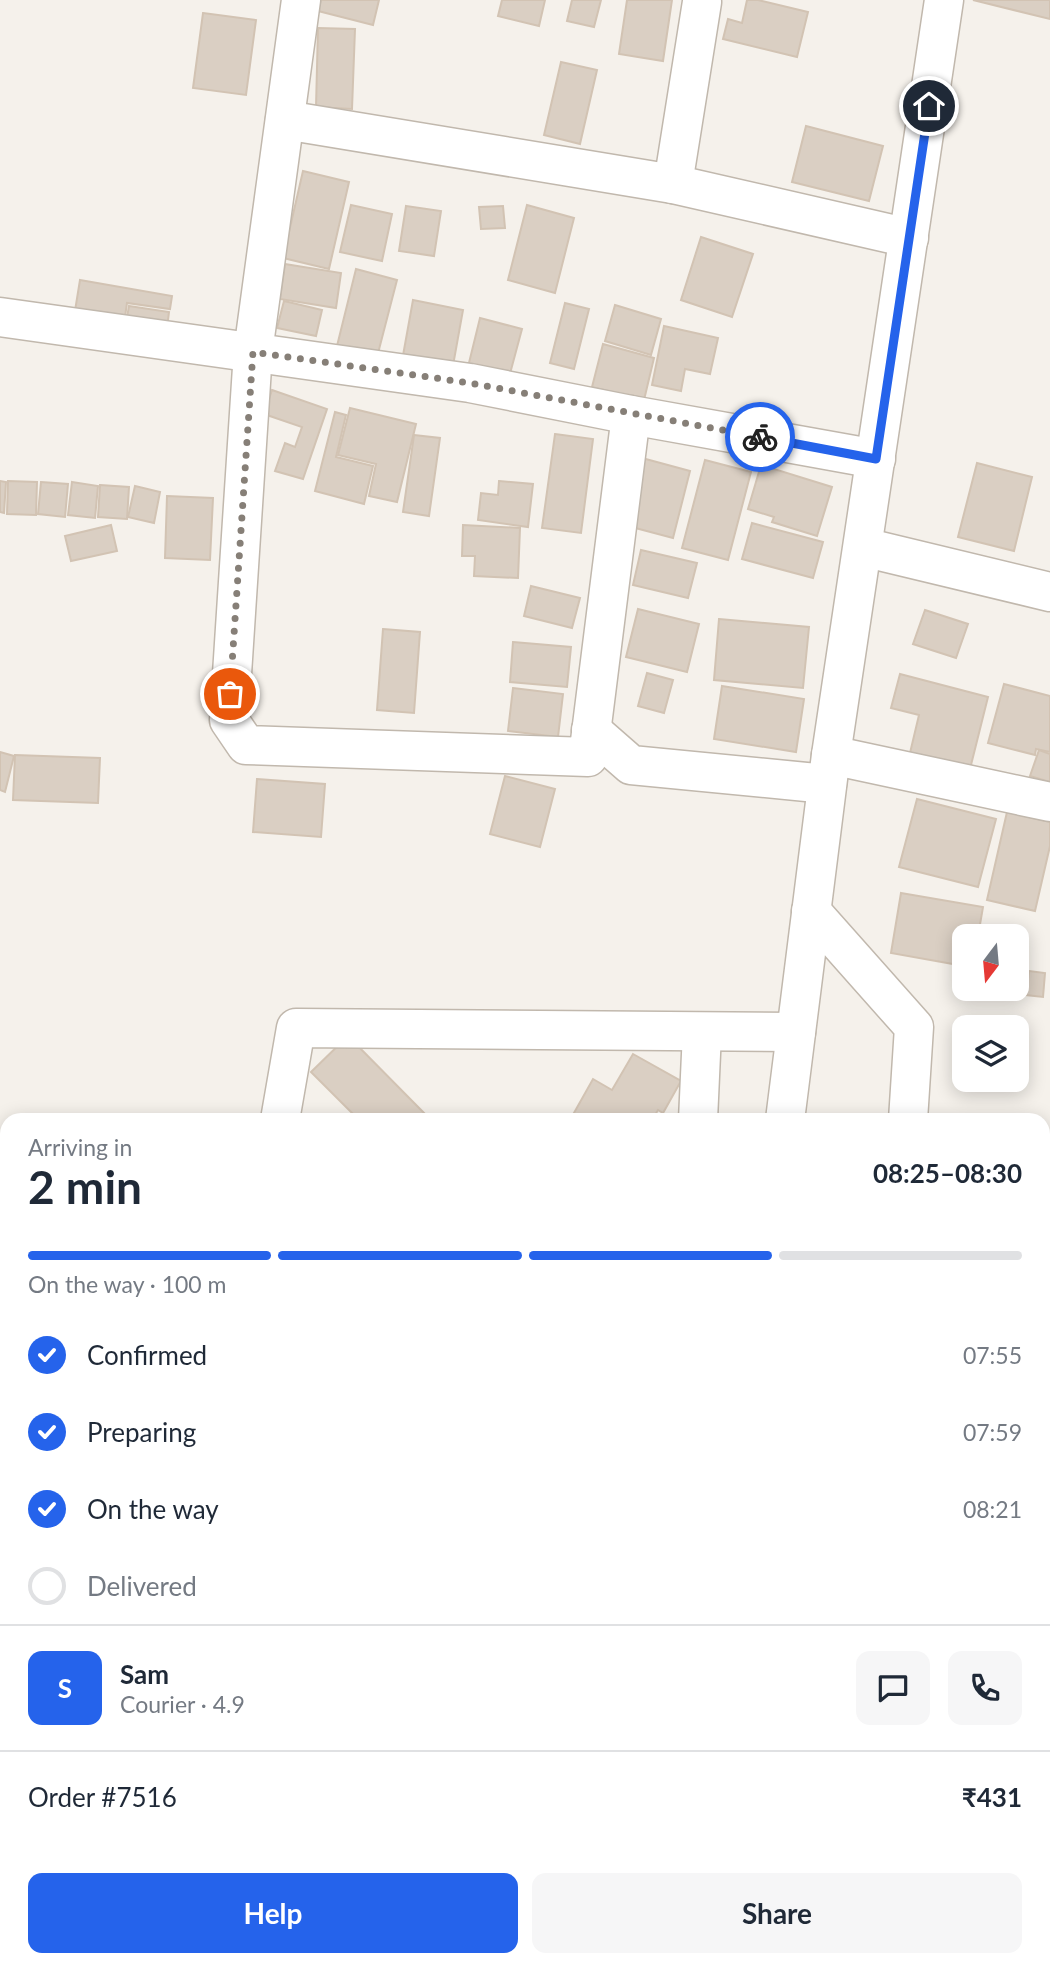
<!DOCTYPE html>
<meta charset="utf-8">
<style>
:root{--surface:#fff;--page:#f6f6f7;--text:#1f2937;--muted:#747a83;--line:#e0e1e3;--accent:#2563eb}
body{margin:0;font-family:Lato,sans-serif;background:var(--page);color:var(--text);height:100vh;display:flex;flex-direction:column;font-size:26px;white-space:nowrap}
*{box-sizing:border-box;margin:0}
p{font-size:23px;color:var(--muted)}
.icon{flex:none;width:38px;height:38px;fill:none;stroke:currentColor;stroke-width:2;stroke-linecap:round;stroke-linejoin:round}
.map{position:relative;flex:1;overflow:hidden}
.side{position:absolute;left:0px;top:1113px;width:1050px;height:854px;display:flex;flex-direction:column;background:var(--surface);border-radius:21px 21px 0 0;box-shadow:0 4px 18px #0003}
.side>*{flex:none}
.needle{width:46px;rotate:196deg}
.tools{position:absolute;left:952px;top:924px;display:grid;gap:14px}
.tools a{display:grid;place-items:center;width:77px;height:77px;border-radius:14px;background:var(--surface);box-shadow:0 4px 18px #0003;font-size:35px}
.pin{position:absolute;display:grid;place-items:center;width:60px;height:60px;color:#fff;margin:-30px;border:4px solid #fff;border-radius:50%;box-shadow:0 2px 7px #0007}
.courier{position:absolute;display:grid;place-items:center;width:70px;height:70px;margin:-35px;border:5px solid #2563eb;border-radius:50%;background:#fff;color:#222;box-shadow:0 2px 9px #0007}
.overview em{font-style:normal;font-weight:700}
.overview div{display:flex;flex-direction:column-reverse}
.overview{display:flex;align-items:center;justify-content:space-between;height:119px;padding:0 28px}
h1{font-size:46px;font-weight:700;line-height:52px}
.bar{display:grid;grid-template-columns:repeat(4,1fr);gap:10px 7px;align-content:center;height:84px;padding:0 28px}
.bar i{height:9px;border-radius:5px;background:var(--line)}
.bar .active{background:var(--accent)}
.bar p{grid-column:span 4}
.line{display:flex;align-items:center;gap:18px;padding:0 28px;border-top:2px solid var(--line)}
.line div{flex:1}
.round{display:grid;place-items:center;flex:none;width:74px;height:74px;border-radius:14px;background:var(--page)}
ol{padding:0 28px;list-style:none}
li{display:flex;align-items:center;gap:21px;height:77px}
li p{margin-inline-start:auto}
li .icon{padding:7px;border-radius:50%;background:var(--accent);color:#fff;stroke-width:4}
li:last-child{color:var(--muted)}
li i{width:38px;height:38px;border:4px solid var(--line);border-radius:50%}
.action{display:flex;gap:14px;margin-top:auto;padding:14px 28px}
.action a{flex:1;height:80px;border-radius:14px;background:var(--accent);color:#fff;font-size:28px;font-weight:700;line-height:80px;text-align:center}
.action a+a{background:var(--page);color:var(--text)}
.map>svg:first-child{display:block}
</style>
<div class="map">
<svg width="1050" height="1967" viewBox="0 0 1050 1967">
<rect width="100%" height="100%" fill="#f5f1eb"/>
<g fill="#dacfc3" stroke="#d2c3b3" stroke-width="2">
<path d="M 321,0 L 379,0 L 373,25 L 318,11 Z"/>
<path d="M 502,0 L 545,0 L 539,26 L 498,16 Z"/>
<path d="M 572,0 L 601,0 L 594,27 L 567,21 Z"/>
<path d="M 627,0 L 672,0 L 663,61 L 619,54 Z"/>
<path d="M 747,0 L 758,0 L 808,12 L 797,57 L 723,39 L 728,19 L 742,23 Z"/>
<path d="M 973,0 L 1050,0 L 1050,19 Z"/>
<path d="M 203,13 L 256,20 L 246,95 L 193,88 Z"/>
<path d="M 318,28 L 355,29 L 352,109 L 316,107 Z"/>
<path d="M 561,62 L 597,70 L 580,144 L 544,135 Z"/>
<path d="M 806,126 L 883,146 L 869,201 L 792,182 Z"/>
<path d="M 303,171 L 349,182 L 329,269 L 283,258 Z"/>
<path d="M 351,205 L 392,214 L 382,261 L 340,252 Z"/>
<path d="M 527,205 L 574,218 L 555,293 L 508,280 Z"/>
<path d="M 406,206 L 441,211 L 434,256 L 399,251 Z"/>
<path d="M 503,206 L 505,228 L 481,229 L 479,207 Z"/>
<path d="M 701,237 L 753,254 L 732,317 L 681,300 Z"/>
<path d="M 285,264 L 341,273 L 336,308 L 280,299 Z"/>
<path d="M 356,269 L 397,280 L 376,361 L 336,350 Z"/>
<path d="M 80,280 L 172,296 L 170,309 L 127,303 L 124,324 L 74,317 Z"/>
<path d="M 413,300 L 463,310 L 452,371 L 402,361 Z"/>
<path d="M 284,301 L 322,310 L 316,336 L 277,328 Z"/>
<path d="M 565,303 L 589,309 L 574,369 L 550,363 Z"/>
<path d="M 615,305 L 661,319 L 651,355 L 605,341 Z"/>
<path d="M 129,306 L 169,312 L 167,328 L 126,323 Z"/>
<path d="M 480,318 L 522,329 L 508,381 L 467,371 Z"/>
<path d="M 664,326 L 718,338 L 710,374 L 685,369 L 681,391 L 652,385 Z"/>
<path d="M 603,344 L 654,358 L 644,400 L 592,387 Z"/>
<path d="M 272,390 L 327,409 L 303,479 L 275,471 L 285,443 L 295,447 L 302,427 L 264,414 Z"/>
<path d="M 350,408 L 416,424 L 397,502 L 369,496 L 376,464 L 338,455 Z"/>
<path d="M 335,412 L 346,415 L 336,457 L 373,466 L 364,504 L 315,491 Z"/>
<path d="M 555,434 L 593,439 L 581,533 L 542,528 Z"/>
<path d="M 414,435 L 440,438 L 429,516 L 403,512 Z"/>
<path d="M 642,458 L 690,471 L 673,538 L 624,525 Z"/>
<path d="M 705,460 L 751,472 L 728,560 L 682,548 Z"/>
<path d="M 977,463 L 1032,477 L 1014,551 L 958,537 Z"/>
<path d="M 761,465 L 832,487 L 817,536 L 772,522 L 774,517 L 748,509 Z"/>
<path d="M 0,481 L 6,482 L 4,513 L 0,512 Z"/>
<path d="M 8,481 L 37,482 L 36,515 L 7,514 Z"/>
<path d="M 499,481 L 533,484 L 528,527 L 478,520 L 481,493 L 498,495 Z"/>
<path d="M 41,482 L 68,484 L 65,517 L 38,514 Z"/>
<path d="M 72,482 L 98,486 L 95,518 L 68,515 Z"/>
<path d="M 100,485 L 129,487 L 127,519 L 98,517 Z"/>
<path d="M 135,486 L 160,492 L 154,523 L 128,517 Z"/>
<path d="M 167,496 L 213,498 L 210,560 L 165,558 Z"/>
<path d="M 752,523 L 823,542 L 813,578 L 742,559 Z"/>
<path d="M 111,525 L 117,551 L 71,561 L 65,536 Z"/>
<path d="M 463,525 L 520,528 L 518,578 L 474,576 L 475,556 L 462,556 Z"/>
<path d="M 641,550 L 697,563 L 688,598 L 633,585 Z"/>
<path d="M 531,586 L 580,598 L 572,628 L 524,616 Z"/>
<path d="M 638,609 L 699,624 L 687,672 L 626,657 Z"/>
<path d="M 925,610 L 968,624 L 956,658 L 913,644 Z"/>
<path d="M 719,619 L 809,627 L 803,688 L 714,680 Z"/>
<path d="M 383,629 L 420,632 L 414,713 L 377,710 Z"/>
<path d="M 513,642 L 571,647 L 567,687 L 510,682 Z"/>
<path d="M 647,673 L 673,680 L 664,713 L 638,706 Z"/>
<path d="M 900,674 L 988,697 L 970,769 L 910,753 L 919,715 L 891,708 Z"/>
<path d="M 1004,684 L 1050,696 L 1050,752 L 1036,749 L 1035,755 L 988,743 Z"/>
<path d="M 722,686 L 804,699 L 796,752 L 714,739 Z"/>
<path d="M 513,688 L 563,694 L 558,737 L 508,731 Z"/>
<path d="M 1039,750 L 1050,754 L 1050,782 L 1030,776 Z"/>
<path d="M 0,752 L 14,756 L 5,792 L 0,790 Z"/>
<path d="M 15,755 L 100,758 L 98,803 L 13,800 Z"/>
<path d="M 505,776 L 555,789 L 540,847 L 490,834 Z"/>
<path d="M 257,779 L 325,784 L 321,837 L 253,832 Z"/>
<path d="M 917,799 L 996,819 L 978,887 L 899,867 Z"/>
<path d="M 1007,812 L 1050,822 L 1050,846 L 1035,911 L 987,900 Z"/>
<path d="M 901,893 L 983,907 L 978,936 L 964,936 L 964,966 L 891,953 Z"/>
<path d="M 1029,971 L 1045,973 L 1043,997 L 1026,995 Z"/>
<path d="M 348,1036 L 431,1120 L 359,1120 L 311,1072 Z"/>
<path d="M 633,1054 L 681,1081 L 663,1113 L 658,1110 L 652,1120 L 570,1120 L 593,1079 L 612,1090 Z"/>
<path d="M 1049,1267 L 1050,1268 L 1050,1304 L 1043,1302 Z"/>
<path d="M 1050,1420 L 1050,1463 L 1043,1464 L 1043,1421 Z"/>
<path d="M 1043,1479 L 1050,1480 L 1050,1566 L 1043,1564 Z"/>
<path d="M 0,1910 L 7,1912 L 7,1953 L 0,1950 Z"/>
<path d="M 1050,1928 L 1050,1966 L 1044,1965 Z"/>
<path d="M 362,1960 L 400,1960 L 401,1967 L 362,1967 Z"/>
<path d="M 926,1960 L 968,1960 L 966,1967 Z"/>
</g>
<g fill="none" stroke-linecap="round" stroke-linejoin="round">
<defs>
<g id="minor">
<path d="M 301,0 L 253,352 L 229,720 L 246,745 L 588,757 L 631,415"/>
<path d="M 285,120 L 673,184 L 909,238"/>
<path d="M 673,184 L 702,2"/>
<path d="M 0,317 L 470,383 L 631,415 L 876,459"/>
<path d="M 863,547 L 1050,592"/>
<path d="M 591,730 L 631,765 L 827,784"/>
<path d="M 831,755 L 1050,802"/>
<path d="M 811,911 L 914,1027 L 908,1120"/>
<path d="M 280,1120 L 296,1028 L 796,1032"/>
<path d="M 698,1120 L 702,1032"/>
<path d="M 785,1120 L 831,755 L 944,0"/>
<path d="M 1043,1231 L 1050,1231"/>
<path d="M 1043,1412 L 1050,1411"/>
<path d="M 1043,1760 L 1050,1761"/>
<path d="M 0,1816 L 7,1814"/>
<path d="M 62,1967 L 64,1960"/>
<path d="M 313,1967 L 314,1960"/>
</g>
</defs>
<use href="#minor" stroke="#c1b8ad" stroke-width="41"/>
<use href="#minor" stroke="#fff" stroke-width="38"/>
</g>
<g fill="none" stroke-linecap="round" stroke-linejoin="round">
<path stroke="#867f77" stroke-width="7" stroke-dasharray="0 12.6" d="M 230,694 L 253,352 L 470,383 L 760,437"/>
<path stroke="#2563eb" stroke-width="9" d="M 760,437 L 876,459 L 929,106"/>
</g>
</svg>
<div class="tools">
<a><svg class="needle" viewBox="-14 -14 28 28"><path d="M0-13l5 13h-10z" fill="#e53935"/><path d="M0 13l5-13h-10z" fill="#747a83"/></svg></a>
<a><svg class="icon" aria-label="layers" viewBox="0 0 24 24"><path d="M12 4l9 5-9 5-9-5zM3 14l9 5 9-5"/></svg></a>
</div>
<div class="pin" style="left:230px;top:694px;background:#ea580c"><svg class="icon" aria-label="bag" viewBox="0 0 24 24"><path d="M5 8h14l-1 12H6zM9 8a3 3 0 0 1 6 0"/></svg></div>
<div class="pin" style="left:929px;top:106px;background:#1f2937"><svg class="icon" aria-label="home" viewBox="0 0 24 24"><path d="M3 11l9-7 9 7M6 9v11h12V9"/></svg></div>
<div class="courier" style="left:760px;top:437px"><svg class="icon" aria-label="bike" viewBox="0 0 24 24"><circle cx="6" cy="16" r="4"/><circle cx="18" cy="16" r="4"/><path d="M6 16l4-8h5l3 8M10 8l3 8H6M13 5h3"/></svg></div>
<section class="side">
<div class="overview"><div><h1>2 min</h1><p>Arriving in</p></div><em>08:25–08:30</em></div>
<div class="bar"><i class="active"></i><i class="active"></i><i class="active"></i><i></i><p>On the way · 100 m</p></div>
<ol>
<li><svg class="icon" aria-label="check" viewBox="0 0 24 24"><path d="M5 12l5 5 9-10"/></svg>Confirmed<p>07:55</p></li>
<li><svg class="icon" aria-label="check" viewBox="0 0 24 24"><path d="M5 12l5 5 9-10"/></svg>Preparing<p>07:59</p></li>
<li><svg class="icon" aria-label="check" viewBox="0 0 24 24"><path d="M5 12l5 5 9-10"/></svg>On the way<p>08:21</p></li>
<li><i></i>Delivered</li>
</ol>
<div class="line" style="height:126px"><b class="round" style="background:var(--accent);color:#fff">S</b><div><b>Sam</b><p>Courier · 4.9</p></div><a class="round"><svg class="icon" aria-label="chat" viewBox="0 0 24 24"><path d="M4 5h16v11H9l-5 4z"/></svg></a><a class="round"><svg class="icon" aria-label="phone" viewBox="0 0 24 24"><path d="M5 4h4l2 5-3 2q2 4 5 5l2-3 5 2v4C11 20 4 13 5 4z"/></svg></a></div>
<div class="line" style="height:91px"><div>Order #7516</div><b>₹431</b></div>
<div class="action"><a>Help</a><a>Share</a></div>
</section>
</div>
